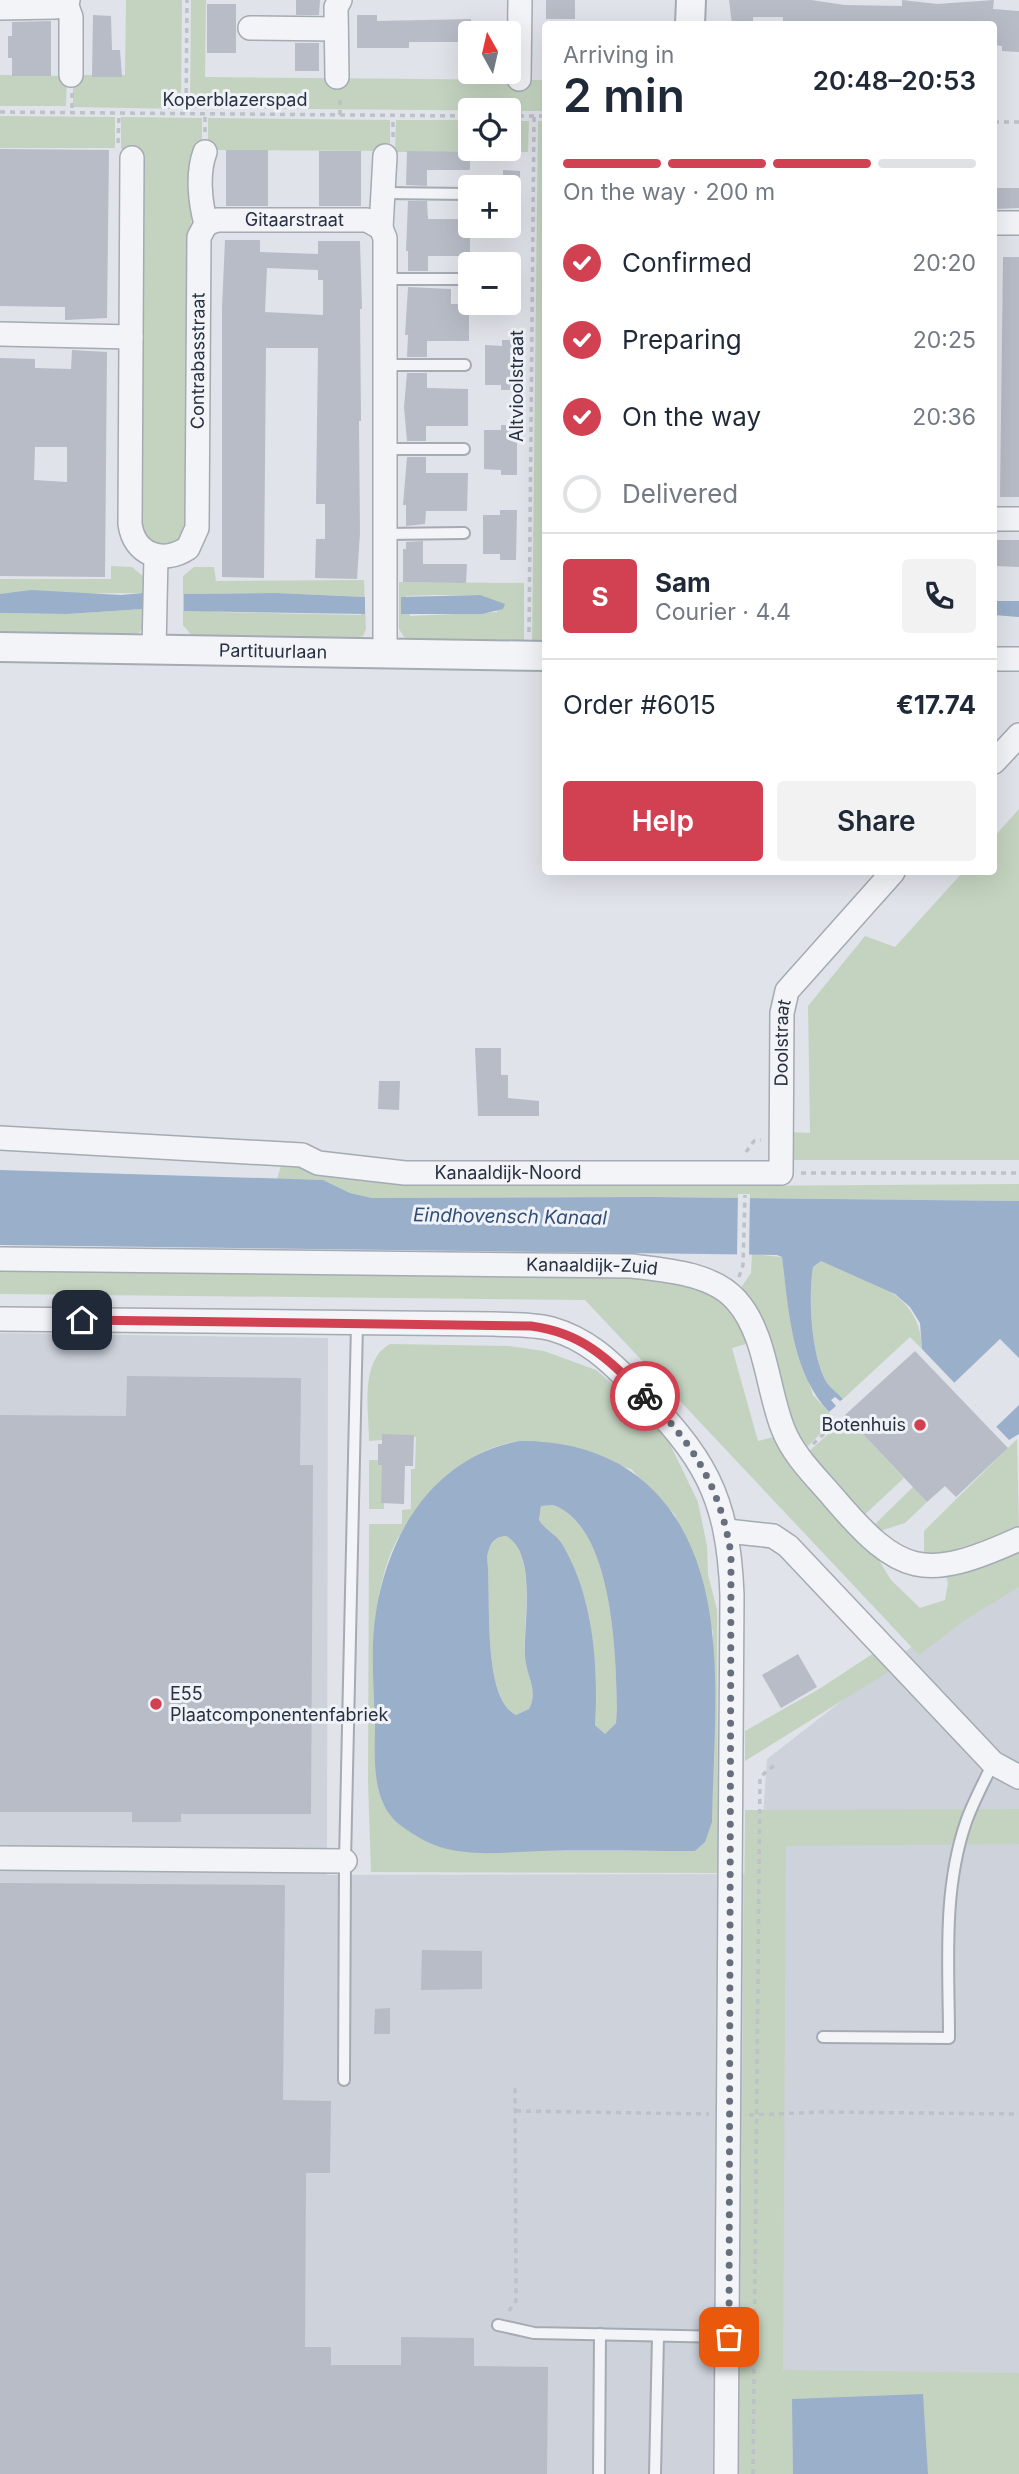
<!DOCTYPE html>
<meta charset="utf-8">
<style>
:root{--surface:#fff;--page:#f2f2f3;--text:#1f2937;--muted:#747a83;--line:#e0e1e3;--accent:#d24151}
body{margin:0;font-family:Inter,sans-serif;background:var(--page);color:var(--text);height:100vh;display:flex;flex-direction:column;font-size:26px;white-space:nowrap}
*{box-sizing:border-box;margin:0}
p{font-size:23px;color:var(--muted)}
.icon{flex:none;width:38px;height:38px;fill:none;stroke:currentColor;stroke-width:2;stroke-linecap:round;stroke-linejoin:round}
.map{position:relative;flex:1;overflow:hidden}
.side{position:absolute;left:542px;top:21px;width:455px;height:854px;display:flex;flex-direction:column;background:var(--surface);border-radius:7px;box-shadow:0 7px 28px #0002}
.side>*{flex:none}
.needle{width:46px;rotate:352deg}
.fabs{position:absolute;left:458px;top:21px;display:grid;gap:14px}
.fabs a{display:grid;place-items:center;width:63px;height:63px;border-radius:7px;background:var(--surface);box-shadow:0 7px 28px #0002;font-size:35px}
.pin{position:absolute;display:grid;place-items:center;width:60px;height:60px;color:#fff;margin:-30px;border-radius:14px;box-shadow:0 4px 10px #0006}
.courier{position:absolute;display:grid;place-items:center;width:70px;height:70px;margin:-35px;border:5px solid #d24151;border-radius:50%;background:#fff;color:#222;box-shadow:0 2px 9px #0007}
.head em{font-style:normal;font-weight:600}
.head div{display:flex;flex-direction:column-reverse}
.head{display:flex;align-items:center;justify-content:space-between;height:119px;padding:0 21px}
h1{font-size:46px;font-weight:600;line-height:52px}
.bar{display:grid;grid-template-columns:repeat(4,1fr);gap:10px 7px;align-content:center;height:84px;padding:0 21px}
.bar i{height:9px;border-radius:5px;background:var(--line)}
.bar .selected{background:var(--accent)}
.bar p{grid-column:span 4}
.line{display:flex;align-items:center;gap:18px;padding:0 21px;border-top:2px solid var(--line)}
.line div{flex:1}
.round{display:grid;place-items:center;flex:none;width:74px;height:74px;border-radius:7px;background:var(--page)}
ol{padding:0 21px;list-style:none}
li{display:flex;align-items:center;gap:21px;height:77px}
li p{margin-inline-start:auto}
li .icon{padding:7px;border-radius:50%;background:var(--accent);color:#fff;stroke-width:4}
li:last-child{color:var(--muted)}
li i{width:38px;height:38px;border:4px solid var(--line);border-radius:50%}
.action{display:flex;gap:14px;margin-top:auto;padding:14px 21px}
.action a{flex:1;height:80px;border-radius:7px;background:var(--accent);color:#fff;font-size:28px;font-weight:600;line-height:80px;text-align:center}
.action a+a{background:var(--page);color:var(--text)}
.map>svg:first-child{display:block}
</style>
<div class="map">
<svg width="1019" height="2474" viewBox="0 0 1019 2474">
<rect width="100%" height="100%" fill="#e0e3e9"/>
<path fill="#ced2db" d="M 0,1333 L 328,1338 L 327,1875 L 759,1874 L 767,1759 L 937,1627 L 1019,1577 L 1019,2474 L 0,2474 Z"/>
<g fill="#c4d3c0" fill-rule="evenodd">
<path d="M 126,0 L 182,0 L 181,109 L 73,107 L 73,75 L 125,75 Z"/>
<path d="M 191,0 L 206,0 L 205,77 L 546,80 L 546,111 L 190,108 Z"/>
<path d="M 0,75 L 67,76 L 66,106 L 0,106 Z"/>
<path d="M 0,116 L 115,117 L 115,148 L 0,148 Z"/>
<path d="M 121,117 L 202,118 L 202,150 L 192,150 L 189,525 C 180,544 169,547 149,543 L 138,525 L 141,149 L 121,149 Z"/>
<path d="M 208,118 L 390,120 L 390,151 L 208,150 Z"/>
<path d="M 396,120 L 471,120 L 471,149 L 509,149 L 509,121 L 529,121 L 528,152 L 395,152 Z"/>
<path d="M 538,121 L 546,121 L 546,647 L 532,647 Z"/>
<path d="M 111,566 L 132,567 L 145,578 L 143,628 L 139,633 L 0,641 L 0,613 L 67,614 L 143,609 L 143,593 L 0,594 L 0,579 L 111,579 Z"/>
<path d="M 194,567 L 214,567 L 216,581 L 364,580 L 366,629 L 363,636 L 353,639 L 193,637 L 183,625 L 183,576 ZM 276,593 L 365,597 L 361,615 L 215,612 L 184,594 Z"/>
<path d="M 399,582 L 524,583 L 524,647 L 412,646 L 412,640 L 404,637 L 399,629 ZM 433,595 L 480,595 L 498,612 L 410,616 L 406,596 Z"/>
<path d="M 1019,809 L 1019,1160 L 784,1160 L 786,1132 L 810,1133 L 808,1006 L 865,936 L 895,947 L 963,872 L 994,872 L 994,837 Z"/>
<path d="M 281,1166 L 316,1168 L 406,1182 L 740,1186 L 1019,1184 L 1019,1201 L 652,1197 L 372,1198 L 350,1193 L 323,1180 L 277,1179 Z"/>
<path d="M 752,1254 L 782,1257 L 792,1331 L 813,1395 L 835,1419 L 805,1449 L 801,1449 L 742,1292 L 742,1286 L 751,1273 Z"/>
<path d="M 821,1261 C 866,1279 921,1291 922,1349 L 910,1337 L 843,1399 C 838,1394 831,1388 827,1383 C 811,1357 808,1296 813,1267 Z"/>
<path d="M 0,1267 L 612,1272 L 694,1283 L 734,1309 L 750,1343 L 732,1348 L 758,1441 L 777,1436 L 878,1559 L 891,1580 L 920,1608 L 945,1600 L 948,1583 L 945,1572 L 1019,1546 L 1019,1587 L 965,1620 L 919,1655 L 585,1300 L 0,1294 Z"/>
<path d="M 390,1344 L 509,1346 L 544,1351 L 596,1370 L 626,1395 L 668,1440 L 698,1502 L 707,1546 L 708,1575 L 717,1610 L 718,1873 L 371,1872 L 368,1782 L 369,1524 L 402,1524 L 402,1510 L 411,1509 L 411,1469 L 415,1469 L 416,1437 L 383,1436 L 383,1440 L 369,1441 C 369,1411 359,1361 390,1344 ZM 519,1441 L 631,1469 L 675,1515 L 713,1632 L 712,1822 L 704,1842 L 695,1851 L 540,1851 L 374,1644 C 376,1607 382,1557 406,1526 C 416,1513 428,1502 439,1490 C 467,1460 479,1448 519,1441 Z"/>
<path d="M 847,1417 L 904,1478 L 861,1518 L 805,1455 Z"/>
<path d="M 1017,1439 L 1019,1532 L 966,1554 L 924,1559 L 924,1531 Z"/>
<rect x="369" y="1460" width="15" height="49"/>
<path d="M 913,1487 L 927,1502 L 905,1523 L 880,1531 L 873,1526 Z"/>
<path d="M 553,1505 C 613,1526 616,1654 617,1707 L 616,1723 L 605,1734 L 595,1725 C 600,1663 591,1594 558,1540 C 553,1532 544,1529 539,1520 L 541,1506 Z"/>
<path d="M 506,1536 C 538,1554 522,1625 525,1656 C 526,1675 539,1690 529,1709 L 516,1715 C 481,1698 492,1594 487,1557 C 490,1545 492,1537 506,1536 Z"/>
<path d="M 877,1651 L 893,1669 L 745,1761 L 745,1731 L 819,1689 Z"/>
<path d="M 1019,1809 L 1019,1844 L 786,1846 L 783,2370 L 1019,2373 L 1019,2474 L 928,2474 L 923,2395 L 792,2399 L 793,2474 L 739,2474 L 745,1810 Z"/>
</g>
<g fill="#9aafca" fill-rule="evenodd">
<path d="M 31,590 L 121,595 L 143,593 L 143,609 L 67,614 L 0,613 L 0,594 Z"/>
<path d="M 276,593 L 365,597 L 365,614 L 184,611 L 184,594 Z"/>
<path d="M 480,595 L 505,604 L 503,609 L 482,614 L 401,614 L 401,597 Z"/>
<path d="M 994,601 L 1019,601 L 1019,617 L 994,615 Z"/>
<path d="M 0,1170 L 323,1180 L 350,1193 L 372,1198 L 652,1197 L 1019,1201 L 1019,1434 L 1009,1440 L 922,1349 L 920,1323 L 910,1307 L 895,1294 L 821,1261 L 813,1267 C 808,1296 811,1357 827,1383 C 831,1388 838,1394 843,1399 L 840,1401 L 835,1397 L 831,1400 L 836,1406 L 829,1412 C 791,1371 789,1311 782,1257 L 777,1255 L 0,1245 Z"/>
<path d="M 519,1441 C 639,1440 700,1517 712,1631 C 719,1693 713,1759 712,1822 L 705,1842 L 695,1851 C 644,1851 592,1850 541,1851 C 507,1852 473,1857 440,1847 C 427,1843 414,1835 403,1827 C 370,1805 375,1757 375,1724 C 374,1687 370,1648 376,1612 C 389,1531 435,1457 519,1441 ZM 553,1505 C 613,1526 616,1655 617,1707 L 616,1723 L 605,1734 L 595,1725 C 599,1667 593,1595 562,1544 C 556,1534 545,1530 539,1520 L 541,1506 ZM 506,1536 C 538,1553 523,1626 525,1656 C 526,1676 539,1690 529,1709 L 516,1715 C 481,1698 492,1594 487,1557 C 490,1545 492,1537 506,1536 Z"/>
<path d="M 923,2394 L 928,2474 L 793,2474 L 792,2399 Z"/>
</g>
<g fill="#e0e3e9">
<path d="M 738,1194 L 750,1194 L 749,1257 L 737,1257 Z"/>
<path d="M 1000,1339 L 1019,1358 L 1019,1405 L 996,1427 L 954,1383 Z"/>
</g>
<g fill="#b7bcc6" fill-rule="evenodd">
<path d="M 296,0 L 320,0 L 319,15 L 296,15 Z"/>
<rect x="546" y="0" width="29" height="19"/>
<path d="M 729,0 L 811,0 L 845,5 L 902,6 L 902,0 L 937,4 L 994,0 L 993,9 L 1019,11 L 1019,52 L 1002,51 L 1002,46 L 994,45 L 994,24 L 783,24 L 783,17 L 753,17 L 753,24 L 732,24 Z"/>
<rect x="207" y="4" width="29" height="49"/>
<path d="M 93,15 L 111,16 L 112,50 L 120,50 L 122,77 L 92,77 Z"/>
<path d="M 357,15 L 377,15 L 377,21 L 471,19 L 471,42 L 409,42 L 409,48 L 357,48 Z"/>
<path d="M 51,21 L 51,76 L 12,76 L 12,58 L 8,58 L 8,36 L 12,36 L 12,22 Z"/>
<rect x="295" y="43" width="24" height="28"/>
<path d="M 0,149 L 109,150 L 107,318 L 65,320 L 65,307 L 0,306 Z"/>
<rect x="226" y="150" width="42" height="56"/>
<rect x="319" y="151" width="42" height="55"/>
<path d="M 407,151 L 470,152 L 470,170 L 427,170 L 427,186 L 406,185 Z"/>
<path d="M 503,170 L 520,171 L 520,187 L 503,187 Z"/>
<path d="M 994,188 L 1019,188 L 1019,208 L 994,209 Z"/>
<path d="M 408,201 L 427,201 L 428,219 L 470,219 L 470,256 L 428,256 L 428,271 L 408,271 L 408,251 L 406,251 Z"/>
<path d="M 225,240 L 260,240 L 260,252 L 318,254 L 318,241 L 360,241 L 362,309 L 360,309 L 361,421 L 359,421 L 360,533 L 357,579 L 315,578 L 316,539 L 325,539 L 325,504 L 316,504 L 318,348 L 266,348 L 264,578 L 222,577 L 222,308 ZM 267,268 L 318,270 L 318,280 L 323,280 L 323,315 L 265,312 Z"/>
<path d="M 1003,257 L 1019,257 L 1019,497 L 1000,497 Z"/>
<path d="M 408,287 L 451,289 L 451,304 L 469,304 L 469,341 L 427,341 L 427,357 L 407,357 L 408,335 L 405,335 Z"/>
<path d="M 502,340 L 518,340 L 518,390 L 501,390 L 501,385 L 485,385 L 485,345 L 502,346 Z"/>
<path d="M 72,350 L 107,352 L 105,577 L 0,576 L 0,358 L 35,359 L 35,368 L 71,369 ZM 35,447 L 67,447 L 67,482 L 34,480 Z"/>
<path d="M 407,373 L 427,373 L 427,388 L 468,389 L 468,426 L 426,426 L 426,441 L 407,441 L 404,407 Z"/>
<path d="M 501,425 L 517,425 L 517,475 L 501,475 L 501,470 L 484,469 L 484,430 L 501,430 Z"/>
<path d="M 407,457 L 426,457 L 426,473 L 468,473 L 467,511 L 426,511 L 425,524 L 406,526 L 406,505 L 403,505 Z"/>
<path d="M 500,510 L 517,510 L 516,560 L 500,560 L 500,554 L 483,554 L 483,515 L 500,515 Z"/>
<path d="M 996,540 L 1019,540 L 1019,567 L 996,566 Z"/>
<path d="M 423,541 L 423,564 L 467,564 L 466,583 L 403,582 L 403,549 L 406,549 L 406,542 Z"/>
<path d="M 475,1048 L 501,1048 L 501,1075 L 508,1075 L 508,1098 L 539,1101 L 539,1116 L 478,1116 Z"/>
<path d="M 379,1081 L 400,1081 L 399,1110 L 378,1109 Z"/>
<path d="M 915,1351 L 1008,1448 L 956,1497 L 945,1486 L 927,1502 L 845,1415 Z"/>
<path d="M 127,1376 L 301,1378 L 300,1465 L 313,1465 L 311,1814 L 181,1814 L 181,1822 L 132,1822 L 132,1812 L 0,1812 L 0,1415 L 126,1416 Z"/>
<path d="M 382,1434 L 414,1435 L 413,1466 L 405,1466 L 404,1504 L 381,1503 L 382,1465 L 378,1465 L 378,1444 L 382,1444 Z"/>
<path d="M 798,1654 L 817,1687 L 781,1708 L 762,1675 Z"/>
<path d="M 0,1883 L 285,1885 L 283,2100 L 331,2101 L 330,2173 L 306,2173 L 305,2347 L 331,2347 L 331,2365 L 401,2365 L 401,2337 L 474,2338 L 474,2366 L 548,2367 L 547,2474 L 0,2474 Z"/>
<path d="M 422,1950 L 482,1951 L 482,1989 L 421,1990 Z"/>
<path d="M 390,2008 L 390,2034 L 374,2034 L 375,2009 Z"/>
</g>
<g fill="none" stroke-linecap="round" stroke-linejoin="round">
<defs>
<g id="service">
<path d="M 385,193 L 467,194"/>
<path d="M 385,279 L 465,279"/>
<path d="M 385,365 L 465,365"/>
<path d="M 385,449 L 464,449"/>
<path d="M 385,534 L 464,533"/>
<path d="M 823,2037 L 949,2038 C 949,1966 942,1892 966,1822 C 973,1802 984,1782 993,1763"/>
<path d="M 344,2080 L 345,1861 L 357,1324"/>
<path d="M 498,2325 L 534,2333 L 729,2337"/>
<path d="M 599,2474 L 600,2334"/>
<path d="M 655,2474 L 658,2336"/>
</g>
<g id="minor">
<path d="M 66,3 L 71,17 L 71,75"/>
<path d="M 0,8 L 55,7 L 68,0"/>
<path d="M 250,28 L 336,29"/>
<path d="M 337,77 L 336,7 L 340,0"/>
<path d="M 519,79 L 520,0"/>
<path id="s1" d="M 132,158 L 130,524 C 134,554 162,565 188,548 L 197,528 L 199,237 L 206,224 C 200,202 197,173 205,152"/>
<path d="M 994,223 L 1019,223"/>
<path id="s2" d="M 206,224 L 217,220 L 367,220 L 381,228 L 385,238 L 385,655"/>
<path d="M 381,228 L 385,156"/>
<path d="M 0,334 L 131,337"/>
<path d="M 994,519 L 1019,519"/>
<path d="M 154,650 L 156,556"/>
<path d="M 994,659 L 1019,659"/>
<path d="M 994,762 L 1019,735"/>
<path id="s3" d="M 0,1138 L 302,1155 L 318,1163 L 405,1173 L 781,1173 L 782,1013 L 787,991 L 893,872"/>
<path id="s4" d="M 0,1259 L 632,1266 C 665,1270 712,1273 736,1300 C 766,1333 767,1389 783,1429 C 793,1455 815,1476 833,1497 C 900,1576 924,1582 1019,1539"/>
<path d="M 0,1319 L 494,1324 C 513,1325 534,1324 552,1329 C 587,1339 610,1361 634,1386 C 704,1456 728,1494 732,1595 L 726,2474"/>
<path d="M 727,1531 L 773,1536 L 788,1546 L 993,1763 L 1019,1777"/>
<path d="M 0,1858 L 345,1861"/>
</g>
<g id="tertiary">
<path d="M 690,24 L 691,0"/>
<path id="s5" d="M 0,647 L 546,656"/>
</g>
</defs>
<use href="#service" stroke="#a5aab3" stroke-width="14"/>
<use href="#minor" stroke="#a5aab3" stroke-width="26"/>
<use href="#tertiary" stroke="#a5aab3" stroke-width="32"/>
<g stroke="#bdc1c8" stroke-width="3.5" stroke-dasharray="5 5" stroke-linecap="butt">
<path d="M 72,93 L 72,112"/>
<path d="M 0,112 L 471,116"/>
<path d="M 186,113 L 187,0"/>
<path d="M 340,115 L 340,96"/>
<path d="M 509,116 L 546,116"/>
<path d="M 520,116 L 520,97"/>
<path d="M 994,122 L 1019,122"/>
<path d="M 205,132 L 205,114"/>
<path d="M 393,137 L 393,115"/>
<path d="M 118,143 L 119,113"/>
<path d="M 529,632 L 534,116"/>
<path d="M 746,1152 L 754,1141 L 761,1140"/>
<path d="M 801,1173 L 1019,1173"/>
<path d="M 739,1277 L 743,1265 L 745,1195"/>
<path d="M 813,1444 L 842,1417"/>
<path d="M 516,2111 L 709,2114"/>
<path d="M 749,2115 L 822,2112 L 1019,2114"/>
<path d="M 509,2311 L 516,2301 L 515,2085"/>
<path d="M 753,2474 L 760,1777 L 777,1763"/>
</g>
<use href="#service" stroke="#f2f4f7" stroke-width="10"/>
<use href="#minor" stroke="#f2f4f7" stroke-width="23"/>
<use href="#tertiary" stroke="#f2f4f7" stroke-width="28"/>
</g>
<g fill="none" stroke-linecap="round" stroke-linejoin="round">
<path stroke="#686f7c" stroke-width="7" stroke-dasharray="0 12.6" d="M 645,1396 C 693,1443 720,1486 731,1554 L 729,2337"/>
<path stroke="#d24151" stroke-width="9" d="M 82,1320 L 531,1326 C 584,1333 609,1360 645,1396"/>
</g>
<g fill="#d24151" stroke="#eff2f7" stroke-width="2.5">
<circle cx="920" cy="1425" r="7"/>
<circle cx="156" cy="1704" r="7"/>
</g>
<g text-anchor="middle" stroke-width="6" stroke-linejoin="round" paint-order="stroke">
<g font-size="18" fill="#283041" stroke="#eff2f7">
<text x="235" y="106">Koperblazerspad</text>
<text dy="6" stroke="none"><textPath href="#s2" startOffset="89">Gitaarstraat</textPath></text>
<text dy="6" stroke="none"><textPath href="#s1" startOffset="632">Contrabasstraat</textPath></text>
<text transform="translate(517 386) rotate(-90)" y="6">Altvioolstraat</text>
<text dy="6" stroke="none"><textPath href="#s5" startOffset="273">Partituurlaan</textPath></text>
<text dy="6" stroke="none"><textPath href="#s3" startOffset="914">Doolstraat</textPath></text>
<text dy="6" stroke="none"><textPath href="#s3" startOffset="511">Kanaaldijk-Noord</textPath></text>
<text dy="6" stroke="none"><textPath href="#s4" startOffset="592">Kanaaldijk-Zuid</textPath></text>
</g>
<g font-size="18" fill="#283041" stroke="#eff2f7" text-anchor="end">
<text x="906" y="1431">Botenhuis</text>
<text x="170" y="1700" text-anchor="start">E55<tspan x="170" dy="21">Plaatcomponentenfabriek</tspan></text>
</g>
<g font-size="19" font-style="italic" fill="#314d76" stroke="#eff2f7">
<text transform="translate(510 1216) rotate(1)" y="7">Eindhovensch Kanaal</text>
</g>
</g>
</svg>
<div class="fabs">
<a><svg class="needle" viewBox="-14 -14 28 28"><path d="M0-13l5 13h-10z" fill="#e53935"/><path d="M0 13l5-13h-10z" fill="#747a83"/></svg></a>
<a><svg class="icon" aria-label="locate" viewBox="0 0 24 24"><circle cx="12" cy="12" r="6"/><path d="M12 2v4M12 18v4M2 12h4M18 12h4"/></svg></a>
<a>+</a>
<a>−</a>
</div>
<div class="pin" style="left:729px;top:2337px;background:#ea580c"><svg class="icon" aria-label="bag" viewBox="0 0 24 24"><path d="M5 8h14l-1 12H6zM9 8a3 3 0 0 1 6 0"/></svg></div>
<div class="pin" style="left:82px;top:1320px;background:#1f2937"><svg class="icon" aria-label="home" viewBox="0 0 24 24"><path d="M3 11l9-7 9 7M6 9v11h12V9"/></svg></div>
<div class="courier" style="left:645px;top:1396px"><svg class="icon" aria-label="bike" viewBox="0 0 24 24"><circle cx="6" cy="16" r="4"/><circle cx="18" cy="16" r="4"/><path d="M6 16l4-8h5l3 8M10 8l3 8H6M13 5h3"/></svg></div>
<section class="side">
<div class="head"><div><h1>2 min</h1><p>Arriving in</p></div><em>20:48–20:53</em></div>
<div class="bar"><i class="selected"></i><i class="selected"></i><i class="selected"></i><i></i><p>On the way · 200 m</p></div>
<ol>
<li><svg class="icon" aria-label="check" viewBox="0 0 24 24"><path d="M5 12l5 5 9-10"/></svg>Confirmed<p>20:20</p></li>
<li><svg class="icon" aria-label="check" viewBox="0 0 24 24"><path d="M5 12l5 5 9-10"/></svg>Preparing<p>20:25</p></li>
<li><svg class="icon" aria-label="check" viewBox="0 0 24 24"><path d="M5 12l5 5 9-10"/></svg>On the way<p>20:36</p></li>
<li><i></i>Delivered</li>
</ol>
<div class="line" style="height:126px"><b class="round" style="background:var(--accent);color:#fff">S</b><div><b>Sam</b><p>Courier · 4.4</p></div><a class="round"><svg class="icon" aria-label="phone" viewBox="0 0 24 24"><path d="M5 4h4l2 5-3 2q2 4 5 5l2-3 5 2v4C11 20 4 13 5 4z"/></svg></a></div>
<div class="line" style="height:91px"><div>Order #6015</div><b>€17.74</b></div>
<div class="action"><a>Help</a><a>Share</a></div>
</section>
</div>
